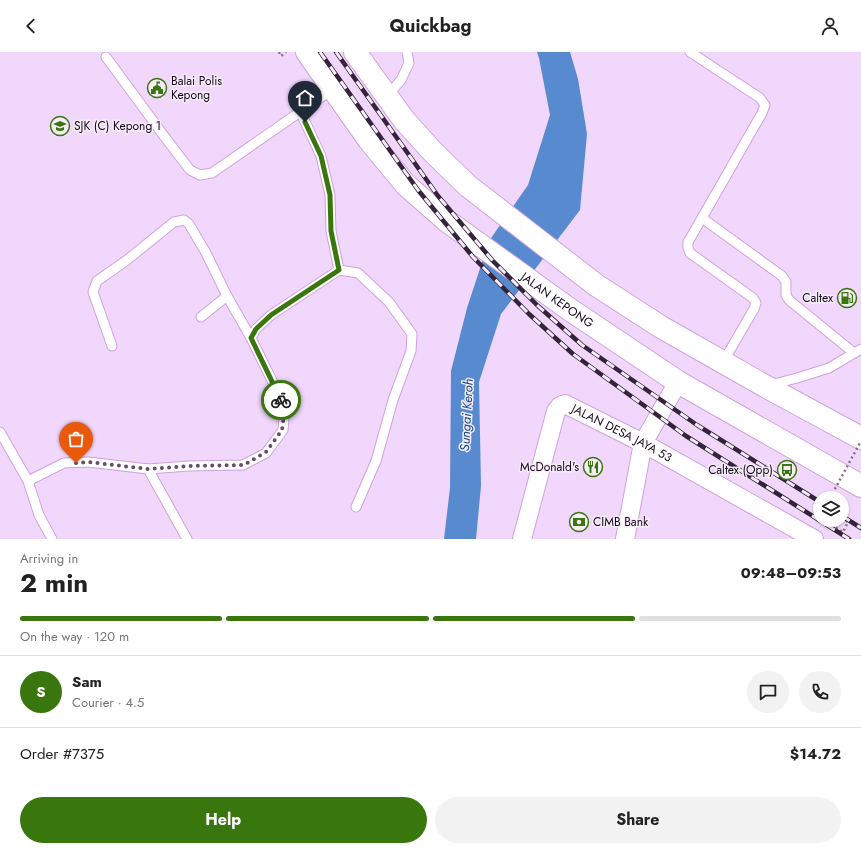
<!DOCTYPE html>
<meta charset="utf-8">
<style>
:root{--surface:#fff;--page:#f2f2f2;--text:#222;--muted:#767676;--line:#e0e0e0;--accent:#3a760e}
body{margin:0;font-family:Jost,sans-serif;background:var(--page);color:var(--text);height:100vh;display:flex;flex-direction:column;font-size:15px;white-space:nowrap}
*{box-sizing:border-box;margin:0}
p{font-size:13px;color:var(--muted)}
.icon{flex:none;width:22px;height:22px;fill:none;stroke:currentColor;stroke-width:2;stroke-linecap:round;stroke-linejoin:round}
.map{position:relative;height:487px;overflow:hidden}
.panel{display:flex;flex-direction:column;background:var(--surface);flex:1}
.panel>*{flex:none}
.fabs{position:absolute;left:813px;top:439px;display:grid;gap:8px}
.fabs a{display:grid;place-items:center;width:36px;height:36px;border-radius:50%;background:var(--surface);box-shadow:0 1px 3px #0004;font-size:20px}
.pin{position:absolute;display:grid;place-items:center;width:34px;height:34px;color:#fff;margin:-41px -17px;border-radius:50% 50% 50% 0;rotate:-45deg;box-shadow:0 0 4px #0007}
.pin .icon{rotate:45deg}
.courier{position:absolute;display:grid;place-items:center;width:40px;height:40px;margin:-20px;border:3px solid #3a760e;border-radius:50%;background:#fff;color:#222;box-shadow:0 1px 5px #0007}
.overview em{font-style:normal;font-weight:700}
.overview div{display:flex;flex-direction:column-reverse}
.overview{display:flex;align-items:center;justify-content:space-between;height:68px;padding:0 20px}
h1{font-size:26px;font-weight:700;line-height:30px}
.bar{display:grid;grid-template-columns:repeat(4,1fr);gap:6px 4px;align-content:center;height:48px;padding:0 20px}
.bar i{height:5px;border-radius:3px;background:var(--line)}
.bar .current{background:var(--accent)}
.bar p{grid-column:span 4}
.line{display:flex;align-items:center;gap:10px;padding:0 20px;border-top:1px solid var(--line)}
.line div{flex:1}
.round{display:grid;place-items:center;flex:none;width:42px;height:42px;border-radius:21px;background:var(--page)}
.cta{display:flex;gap:8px;margin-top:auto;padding:8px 20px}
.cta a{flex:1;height:46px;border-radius:24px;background:var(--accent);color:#fff;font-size:16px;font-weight:700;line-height:46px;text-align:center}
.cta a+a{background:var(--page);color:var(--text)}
header{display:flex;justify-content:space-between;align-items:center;height:52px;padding:0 20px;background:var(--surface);font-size:18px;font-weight:700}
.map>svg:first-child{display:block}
</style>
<header><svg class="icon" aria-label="back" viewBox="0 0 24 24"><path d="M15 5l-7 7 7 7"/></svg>Quickbag<svg class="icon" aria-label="person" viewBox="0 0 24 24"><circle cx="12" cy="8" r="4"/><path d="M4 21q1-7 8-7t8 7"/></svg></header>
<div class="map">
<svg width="861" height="487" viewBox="0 0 861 487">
<rect width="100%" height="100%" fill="#f2d7fd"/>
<path fill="#578acf" d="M 537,0 L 570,0 L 578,27 L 587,82 L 580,158 L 501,262 L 479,330 L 481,434 L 476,487 L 444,487 L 450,436 L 451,319 L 467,256 L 489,189 L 528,133 L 550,63 L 539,6 Z"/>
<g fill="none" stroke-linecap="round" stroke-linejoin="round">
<defs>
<g id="service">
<path d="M 690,0 L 760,46 L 765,53 L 762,61 L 702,166 L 782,224 L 786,230 L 786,243 L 789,248 L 854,301"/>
<path d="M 106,5 L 167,88 L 190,118 L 200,123 L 212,121 L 333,37"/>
<path d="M 387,44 L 401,28 L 409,11 L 407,0"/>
<path d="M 702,166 L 688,190 L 688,196 L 690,201 L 753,246 L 756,251 L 754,257 L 723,310"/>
<path d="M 339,218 L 358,221 L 389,250 L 412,282 L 411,299 L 393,348 L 376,409 L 356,455"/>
<path d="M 201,265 L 227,244"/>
<path d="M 112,294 L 93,240 L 97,229 L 127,208 L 174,170 L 184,168 L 189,172 L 206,201 L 227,244 L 251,286"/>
<path d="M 770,333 L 797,326 L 829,316 L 861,297"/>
<path d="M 0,380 L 28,429 L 39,463 L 52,487"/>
<path d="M 148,417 L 187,487"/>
<path d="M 28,429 L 64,411 L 88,410 L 148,417 L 189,414 L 243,413 L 266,401 L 283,378 L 285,355 L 251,286 L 256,277 L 271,263 L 339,218 L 331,179 L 330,143 L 321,104 L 300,59"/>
</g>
<g id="minor">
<path id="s1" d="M 522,487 L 556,359 L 560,354 L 565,352 L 643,391 L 814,487"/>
<path d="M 625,487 L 643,391 L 678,330"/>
</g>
<g id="primary">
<path id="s2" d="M 307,0 L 369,88 L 406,133 L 447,169 L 569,257 L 678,330 L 861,434"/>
<path d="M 355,0 L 404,68 L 433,100 L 468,134 L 596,233 L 661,275 L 765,334 L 861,386"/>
</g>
</defs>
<use href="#service" stroke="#cda2de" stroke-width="11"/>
<use href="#minor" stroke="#cda2de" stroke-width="20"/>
<use href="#primary" stroke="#cda2de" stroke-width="24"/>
<g stroke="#856f8d" stroke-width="2.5" stroke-dasharray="2 3" stroke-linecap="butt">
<path d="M 279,0 L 281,4 L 286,0"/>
<path d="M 823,446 L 828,438"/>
<path d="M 814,462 L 820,466"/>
<path d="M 812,466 L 820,452"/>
<path d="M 823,468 L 843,480 L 848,470 L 842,466"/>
</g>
<use href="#service" stroke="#fff" stroke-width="9"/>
<use href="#minor" stroke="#fff" stroke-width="18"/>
<use href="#primary" stroke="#fff" stroke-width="22"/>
<defs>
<g id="rail">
<path d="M 320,0 L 418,138 L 473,205 L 529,262 L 573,302 L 686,384 L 849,487"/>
<path d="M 336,0 L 438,144 L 493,209 L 538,254 L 582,293 L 697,373 L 820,450"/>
<path d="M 842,464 L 861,476"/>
</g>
</defs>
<use href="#rail" stroke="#34233a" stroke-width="4.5"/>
<use href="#rail" stroke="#f5ecf8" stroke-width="3" stroke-dasharray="9" stroke-linecap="butt"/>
<path stroke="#856f8d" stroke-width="2.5" stroke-dasharray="2 3" stroke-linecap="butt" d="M 830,446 L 861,389"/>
</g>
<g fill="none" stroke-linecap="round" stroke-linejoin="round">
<path stroke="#634f6a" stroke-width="4" stroke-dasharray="0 7.2" d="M 76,411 L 88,410 L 148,417 L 189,414 L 244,413 L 266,400 L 282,378 L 285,355 L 281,348"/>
<path stroke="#3a760e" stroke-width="5" d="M 281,348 L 251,286 L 256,277 L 271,263 L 339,218 L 331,179 L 330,143 L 321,104 L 305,70"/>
</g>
<defs>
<symbol id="civic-ring" viewBox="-11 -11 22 22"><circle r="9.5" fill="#f5ecf8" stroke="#3a760e" stroke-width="1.5"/><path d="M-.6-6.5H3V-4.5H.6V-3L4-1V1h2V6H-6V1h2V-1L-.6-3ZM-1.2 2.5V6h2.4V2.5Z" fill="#3a760e"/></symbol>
<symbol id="school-ring" viewBox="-11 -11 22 22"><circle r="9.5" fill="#f5ecf8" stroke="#3a760e" stroke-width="1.5"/><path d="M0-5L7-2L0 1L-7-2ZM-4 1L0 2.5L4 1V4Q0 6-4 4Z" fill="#3a760e"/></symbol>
<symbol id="fuel-ring" viewBox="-11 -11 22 22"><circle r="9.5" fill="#f5ecf8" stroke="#3a760e" stroke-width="1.5"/><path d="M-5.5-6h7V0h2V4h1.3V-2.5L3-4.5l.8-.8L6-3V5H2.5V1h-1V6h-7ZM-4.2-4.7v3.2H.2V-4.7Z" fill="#3a760e"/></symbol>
<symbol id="restaurant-ring" viewBox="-11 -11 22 22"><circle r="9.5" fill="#f5ecf8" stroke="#3a760e" stroke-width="1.5"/><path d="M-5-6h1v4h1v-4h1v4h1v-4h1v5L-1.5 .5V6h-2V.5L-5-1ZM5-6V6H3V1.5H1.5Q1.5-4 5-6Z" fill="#3a760e"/></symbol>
<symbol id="bus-ring" viewBox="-11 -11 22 22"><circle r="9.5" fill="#f5ecf8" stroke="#3a760e" stroke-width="1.5"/><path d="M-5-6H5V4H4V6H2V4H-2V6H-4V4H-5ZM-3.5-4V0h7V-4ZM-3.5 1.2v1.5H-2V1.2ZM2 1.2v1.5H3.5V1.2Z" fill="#3a760e"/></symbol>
<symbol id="bank-ring" viewBox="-11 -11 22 22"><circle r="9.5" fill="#f5ecf8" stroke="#3a760e" stroke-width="1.5"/><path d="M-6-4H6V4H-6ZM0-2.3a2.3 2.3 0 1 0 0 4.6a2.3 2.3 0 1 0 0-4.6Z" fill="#3a760e"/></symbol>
</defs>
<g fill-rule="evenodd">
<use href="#civic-ring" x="146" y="25" width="22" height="22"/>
<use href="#school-ring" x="49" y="63" width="22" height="22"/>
<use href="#fuel-ring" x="836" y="235" width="22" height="22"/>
<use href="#restaurant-ring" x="582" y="404" width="22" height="22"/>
<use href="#bus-ring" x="776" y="407" width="22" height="22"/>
<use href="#bank-ring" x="568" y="459" width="22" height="22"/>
</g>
<g text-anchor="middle" stroke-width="3" stroke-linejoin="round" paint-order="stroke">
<g font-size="12" fill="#16061b" stroke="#f5ecf8" text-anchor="start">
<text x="171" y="33">Balai Polis<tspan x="171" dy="14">Kepong</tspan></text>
<text x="74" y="78">SJK (C) Kepong 1</text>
<text x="833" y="250" text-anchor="end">Caltex</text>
<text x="579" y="419" text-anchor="end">McDonald's</text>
<text x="773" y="422" text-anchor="end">Caltex (Opp)</text>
<text x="593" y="474">CIMB Bank</text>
</g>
<g font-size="12" fill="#16061b" stroke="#f5ecf8">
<text dy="4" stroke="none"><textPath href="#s2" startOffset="356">JALAN KEPONG</textPath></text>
<text dy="4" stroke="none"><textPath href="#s1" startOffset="208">JALAN DESA JAYA 53</textPath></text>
</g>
<g font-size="13" font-style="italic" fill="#104483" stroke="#f5ecf8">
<text transform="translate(466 363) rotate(-87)" y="5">Sungai Keroh</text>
</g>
</g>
</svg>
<div class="fabs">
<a><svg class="icon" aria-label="layers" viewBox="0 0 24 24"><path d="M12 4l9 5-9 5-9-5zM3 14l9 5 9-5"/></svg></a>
</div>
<div class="pin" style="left:76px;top:411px;background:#ea580c"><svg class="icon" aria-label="bag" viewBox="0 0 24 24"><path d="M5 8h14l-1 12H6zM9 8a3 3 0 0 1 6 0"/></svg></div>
<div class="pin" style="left:305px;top:70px;background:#1f2937"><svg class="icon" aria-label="home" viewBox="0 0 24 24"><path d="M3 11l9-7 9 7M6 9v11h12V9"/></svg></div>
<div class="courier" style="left:281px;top:348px"><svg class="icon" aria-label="bike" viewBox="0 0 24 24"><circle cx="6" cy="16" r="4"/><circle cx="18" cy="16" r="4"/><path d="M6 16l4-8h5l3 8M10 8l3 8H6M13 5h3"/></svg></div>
</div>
<section class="panel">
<div class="overview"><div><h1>2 min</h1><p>Arriving in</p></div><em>09:48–09:53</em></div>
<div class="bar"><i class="current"></i><i class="current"></i><i class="current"></i><i></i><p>On the way · 120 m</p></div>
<div class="line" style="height:72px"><b class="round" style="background:var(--accent);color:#fff">S</b><div><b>Sam</b><p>Courier · 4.5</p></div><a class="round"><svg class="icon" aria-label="chat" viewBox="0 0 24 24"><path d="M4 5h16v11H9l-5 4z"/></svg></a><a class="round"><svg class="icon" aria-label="phone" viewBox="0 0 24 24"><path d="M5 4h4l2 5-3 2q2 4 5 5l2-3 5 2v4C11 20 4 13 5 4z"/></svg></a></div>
<div class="line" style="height:52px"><div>Order #7375</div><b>$14.72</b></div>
<div class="cta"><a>Help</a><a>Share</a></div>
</section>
